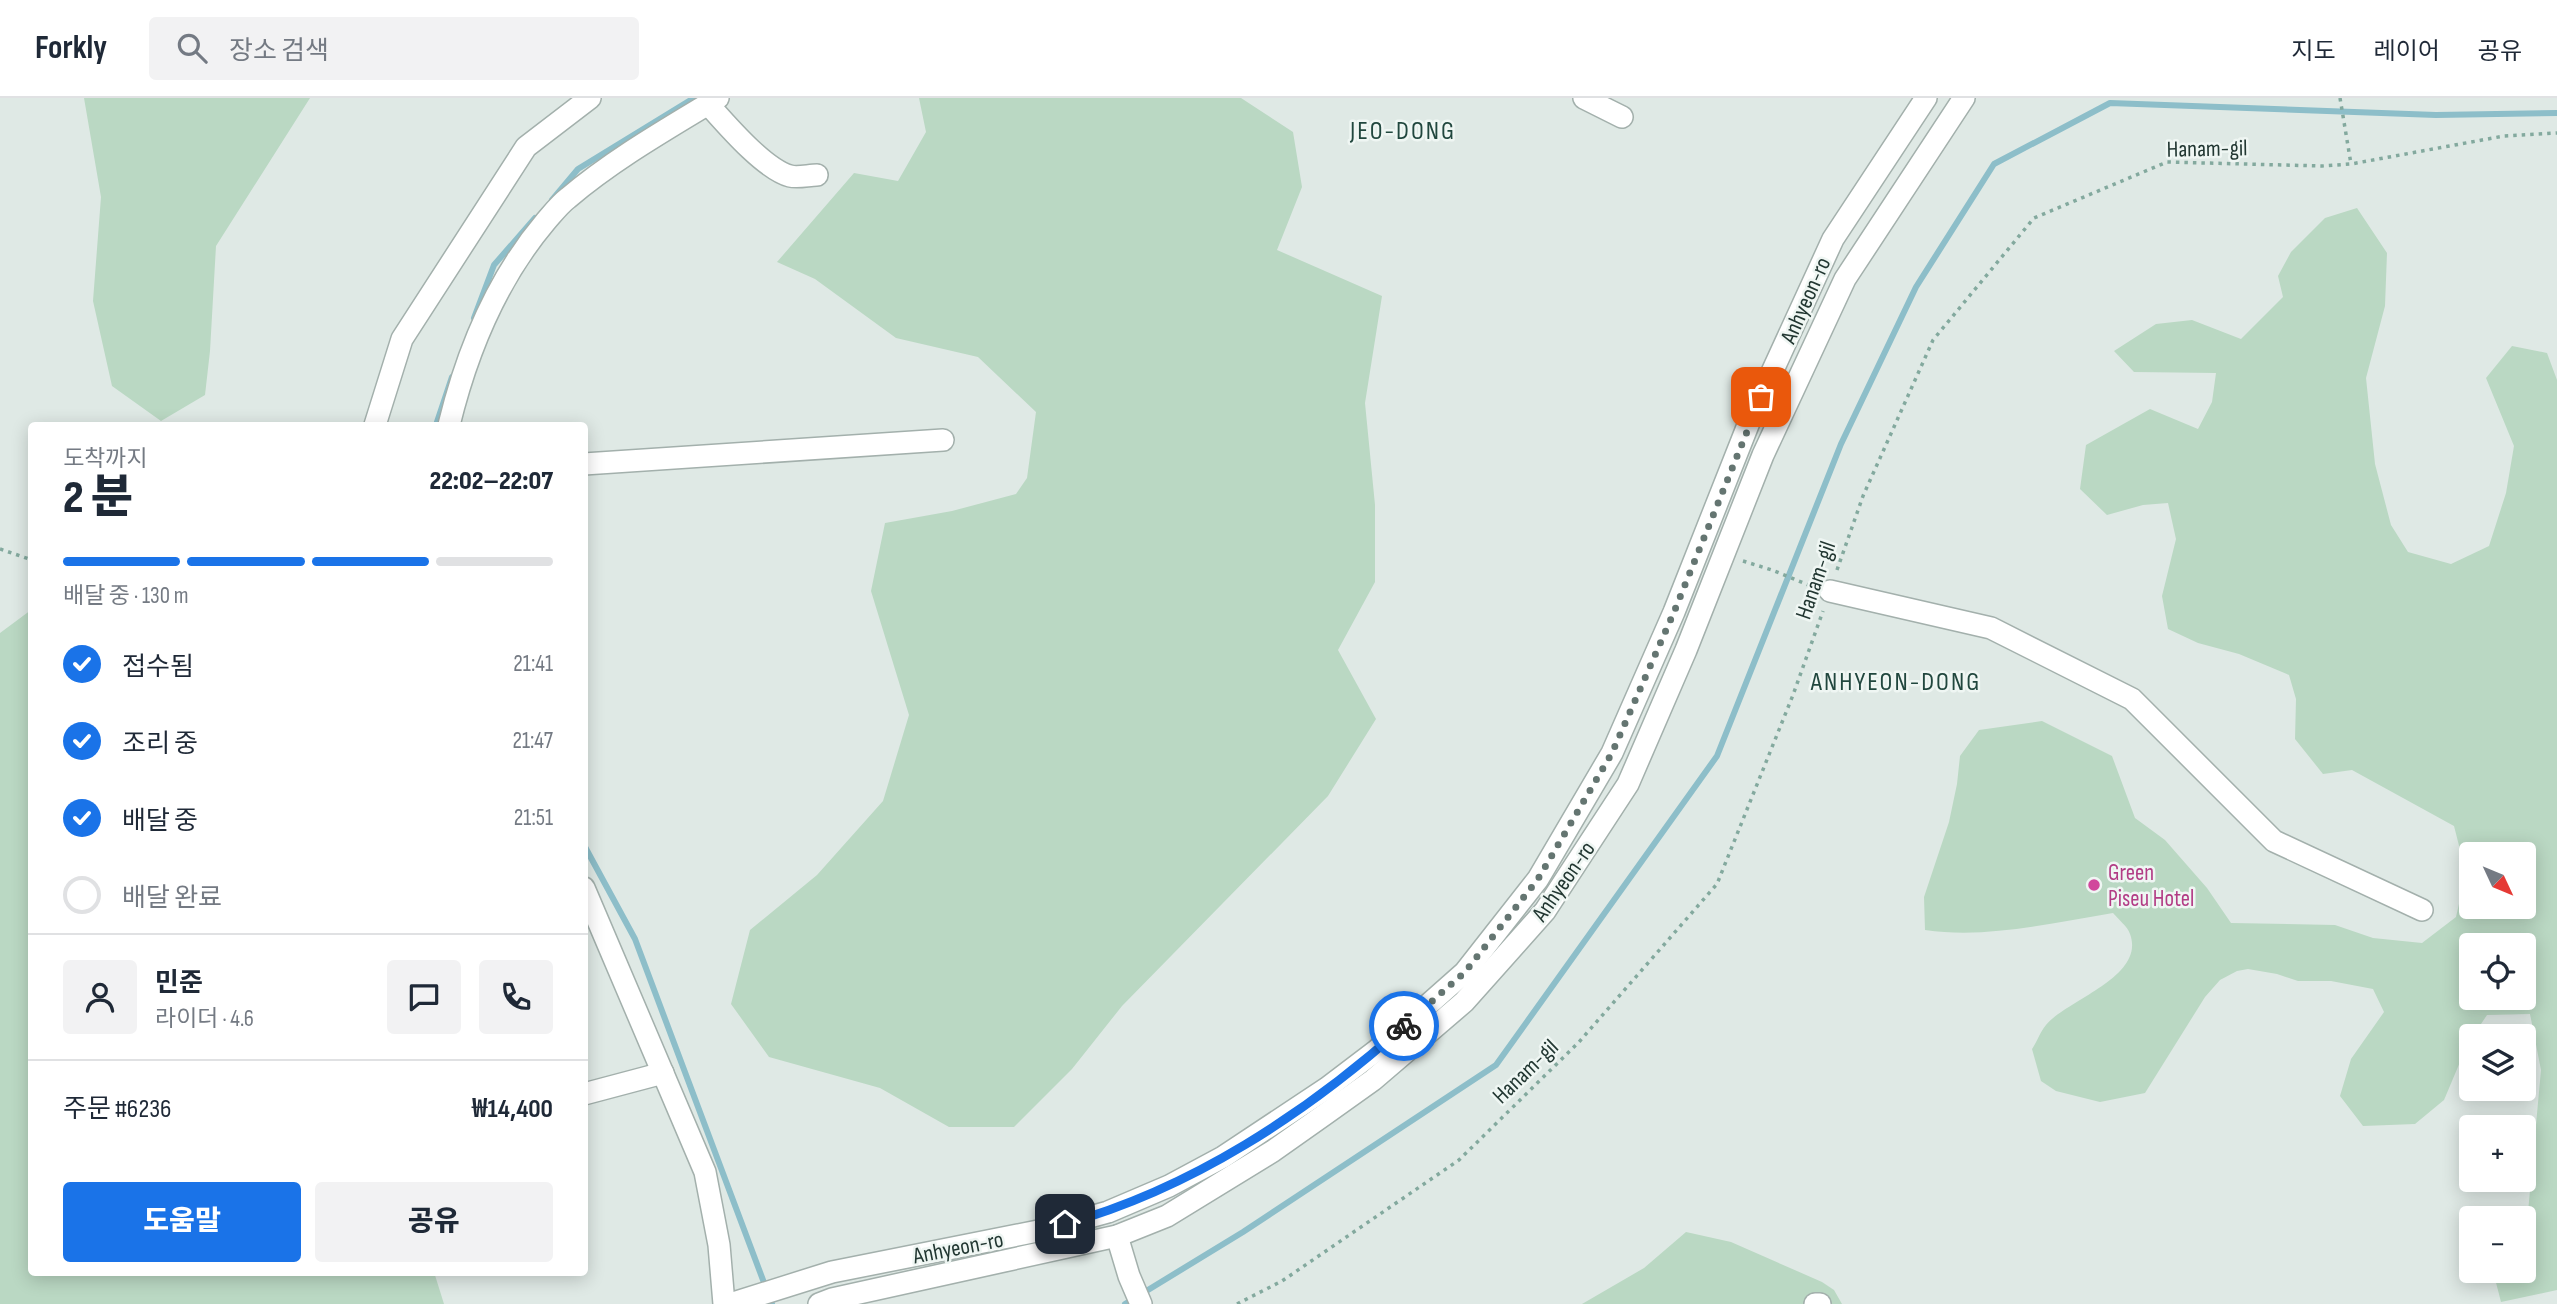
<!DOCTYPE html>
<html lang="ko">
<meta charset="utf-8">
<style>
:root{--surface:#fff;--page:#f2f2f3;--text:#1f2937;--muted:#747a83;--line:#e0e1e3;--accent:#1a73e8}
body{margin:0;font-family:"Sofia Sans Condensed","Noto Sans KR",sans-serif;background:var(--page);color:var(--text);height:100vh;display:flex;flex-direction:column;font-size:26px;white-space:nowrap}
*{box-sizing:border-box;margin:0}
p{font-size:23px;color:var(--muted)}
.icon{flex:none;width:38px;height:38px;fill:none;stroke:currentColor;stroke-width:2;stroke-linecap:round;stroke-linejoin:round}
.map{position:relative;flex:1;overflow:hidden}
.sheet{position:absolute;left:28px;top:324px;width:560px;height:854px;display:flex;flex-direction:column;background:var(--surface);border-radius:7px;box-shadow:0 4px 18px #0003}
.sheet>*{flex:none}
.needle{width:46px;rotate:134deg}
.tools{position:absolute;left:2459px;top:744px;display:grid;gap:14px}
.tools a{display:grid;place-items:center;width:77px;height:77px;border-radius:7px;background:var(--surface);box-shadow:0 4px 18px #0003;font-size:35px}
.pin{position:absolute;display:grid;place-items:center;width:60px;height:60px;color:#fff;margin:-30px;border-radius:14px;box-shadow:0 4px 10px #0006}
.courier{position:absolute;display:grid;place-items:center;width:70px;height:70px;margin:-35px;border:5px solid #1a73e8;border-radius:50%;background:#fff;color:#222;box-shadow:0 2px 9px #0007}
.summary em{font-style:normal;font-weight:800}
.summary div{display:flex;flex-direction:column-reverse}
.summary{display:flex;align-items:center;justify-content:space-between;height:119px;padding:0 35px}
h1{font-size:46px;font-weight:800;line-height:52px}
.bar{display:grid;grid-template-columns:repeat(4,1fr);gap:10px 7px;align-content:center;height:84px;padding:0 35px}
.bar i{height:9px;border-radius:5px;background:var(--line)}
.bar .active{background:var(--accent)}
.bar p{grid-column:span 4}
.line{display:flex;align-items:center;gap:18px;padding:0 35px;border-top:2px solid var(--line)}
.line div{flex:1}
.round{display:grid;place-items:center;flex:none;width:74px;height:74px;border-radius:7px;background:var(--page)}
ol{padding:0 35px;list-style:none}
li{display:flex;align-items:center;gap:21px;height:77px}
li p{margin-inline-start:auto}
li .icon{padding:7px;border-radius:50%;background:var(--accent);color:#fff;stroke-width:4}
li:last-child{color:var(--muted)}
li i{width:38px;height:38px;border:4px solid var(--line);border-radius:50%}
.action{display:flex;gap:14px;margin-top:auto;padding:14px 35px}
.action a{flex:1;height:80px;border-radius:7px;background:var(--accent);color:#fff;font-size:28px;font-weight:800;line-height:80px;text-align:center}
.action a+a{background:var(--page);color:var(--text)}
header{display:flex;align-items:center;gap:42px;box-sizing:border-box;height:98px;padding:0 35px;background:var(--surface);border-bottom:2px solid var(--line)}
header strong{font-size:33px}
nav{display:flex;gap:38px;margin-inline-start:auto;font-size:24px}
.search{width:490px;height:63px;background:var(--page);display:flex;align-items:center;gap:18px;box-sizing:border-box;padding:0 24px;border-radius:7px;color:var(--muted);font-size:26px}
.map>svg:first-child{display:block}
</style>
<header>
<strong>Forkly</strong>
<div class="search"><svg class="icon" aria-label="search" viewBox="0 0 24 24"><circle cx="10" cy="10" r="6"/><path d="M15 15l6 6"/></svg>장소 검색</div>
<nav><a>지도</a><a>레이어</a><a>공유</a></nav>
</header>
<div class="map">
<svg width="2557" height="1206" viewBox="0 0 2557 1206">
<rect width="100%" height="100%" fill="#dfe9e5"/>
<g fill="#bad8c3" fill-rule="evenodd">
<path d="M 84,0 L 310,0 L 216,148 L 210,253 L 205,297 L 161,323 L 112,288 L 93,203 L 101,99 Z"/>
<path d="M 919,0 L 1241,0 L 1293,34 L 1302,89 L 1277,152 L 1382,198 L 1365,305 L 1375,407 L 1375,484 L 1338,552 L 1376,621 L 1328,698 L 1122,908 L 1072,971 L 1014,1029 L 949,1029 L 880,990 L 769,959 L 731,906 L 750,832 L 817,777 L 883,703 L 909,617 L 871,493 L 885,425 L 952,413 L 1016,396 L 1027,380 L 1036,314 L 978,259 L 896,240 L 815,181 L 777,164 L 854,75 L 898,83 L 926,34 Z"/>
<path d="M 2357,110 L 2387,155 L 2385,208 L 2366,280 L 2375,366 L 2391,427 L 2408,454 L 2451,466 L 2489,448 L 2506,395 L 2514,348 L 2486,280 L 2512,248 L 2547,255 L 2557,282 L 2557,1192 L 2501,1204 L 2493,1173 L 2524,1172 L 2524,1129 L 2527,1125 L 2541,972 L 2530,916 L 2487,917 L 2473,938 L 2471,938 L 2444,1002 L 2415,1026 L 2363,1028 L 2340,998 L 2351,961 L 2384,914 L 2373,891 L 2331,883 L 2298,883 L 2277,876 L 2248,871 L 2237,873 L 2220,882 L 2205,899 L 2145,995 L 2100,1004 L 2056,993 L 2041,983 L 2032,951 C 2037,944 2040,934 2046,927 C 2066,902 2146,879 2130,836 C 2128,829 2118,821 2113,815 C 2052,825 1987,841 1925,832 L 1924,799 L 1949,724 L 1957,686 L 1960,658 L 1979,632 L 2042,623 L 2112,658 L 2135,720 L 2165,742 L 2207,790 L 2231,825 L 2335,827 L 2373,840 L 2422,845 L 2456,819 L 2466,775 L 2454,728 L 2352,672 L 2323,676 L 2295,641 L 2296,601 L 2289,577 L 2239,556 L 2198,545 L 2168,531 L 2162,498 L 2176,441 L 2168,405 L 2143,407 L 2107,417 L 2080,391 L 2086,347 L 2150,311 L 2198,331 L 2212,304 L 2216,275 L 2134,274 L 2114,253 L 2156,226 L 2192,222 L 2241,241 L 2283,199 L 2278,178 L 2291,154 L 2325,120 ZM 2471,756 L 2524,756 L 2524,808 L 2471,808 ZM 2471,847 L 2524,847 L 2524,900 L 2471,900 Z"/>
<path d="M 31,512 L 32,1174 L 434,1174 L 444,1206 L 0,1206 L 0,535 Z"/>
<path d="M 1686,1134 L 1731,1144 L 1822,1184 L 1834,1192 L 1842,1206 L 1582,1206 L 1644,1170 Z"/>
</g>
<g fill="none" stroke-linecap="round" stroke-linejoin="round">
<g stroke="#8dbec9" stroke-width="6">
<path d="M 552,102 L 578,71 L 694,0"/>
<path d="M 474,220 L 494,167 L 535,120"/>
<path d="M 436,327 L 452,279"/>
<path d="M 584,747 L 635,841 L 772,1206"/>
<path d="M 1125,1206 L 1243,1134 L 1496,967 L 1717,658 L 1841,346 L 1916,189 L 1994,66 L 2110,5 L 2436,17 L 2557,15"/>
</g>
<defs>
<g id="minor">
<path d="M 1584,0 L 1622,19"/>
<path d="M 708,6 C 726,26 764,71 790,78 C 798,80 809,77 817,77"/>
<path d="M 375,327 L 402,241 L 526,49 L 590,0"/>
<path d="M 449,327 C 467,253 496,182 546,123 C 553,115 560,106 568,100 C 614,61 667,31 718,0"/>
<path d="M 584,366 L 943,342"/>
<path d="M 1830,493 L 1991,530 L 2132,601 L 2274,743 L 2422,812"/>
<path d="M 584,790 L 705,1074 L 719,1147 L 724,1206"/>
<path d="M 584,996 L 663,975"/>
<path d="M 1117,1138 L 1129,1178 L 1141,1206"/>
<path d="M 1815,1206 L 1820,1206"/>
</g>
<g id="tertiary">
<path d="M 730,1206 L 832,1174 L 1043,1132 L 1108,1114 L 1169,1088 L 1223,1059 L 1327,990 L 1377,952 L 1465,874 L 1538,781 L 1612,655 L 1674,514 L 1750,322 L 1833,141 L 1926,0"/>
<path d="M 819,1206 L 832,1201 L 1117,1138 L 1167,1118 L 1273,1053 L 1324,1017 L 1373,982 L 1464,904 L 1545,813 L 1628,686 L 1686,552 L 1763,357 L 1845,181 L 1964,0"/>
</g>
</defs>
<use href="#minor" stroke="#a3b0ac" stroke-width="24"/>
<use href="#tertiary" stroke="#a3b0ac" stroke-width="24"/>
<g stroke="#83a99e" stroke-width="3.5" stroke-dasharray="3.5 5" stroke-linecap="butt">
<path d="M 2340,0 L 2351,66"/>
<path d="M 0,451 L 32,462"/>
<path d="M 1743,463 L 1772,472 L 1811,488"/>
<path d="M 1837,472 L 1863,398 L 1933,242 L 2034,120 L 2167,64 L 2322,68 L 2351,66 L 2504,38 L 2557,35"/>
<path d="M 1237,1206 L 1282,1183 L 1459,1062 L 1579,944 L 1717,786 L 1793,597 L 1823,513"/>
</g>
<use href="#minor" stroke="#fff" stroke-width="21"/>
<use href="#tertiary" stroke="#fff" stroke-width="21"/>
</g>
<g fill="none" stroke-linecap="round" stroke-linejoin="round">
<path stroke="#647571" stroke-width="7" stroke-dasharray="0 12.6" d="M 1404,928 L 1465,874 L 1538,781 L 1612,655 L 1674,514 L 1761,299"/>
<path stroke="#1a73e8" stroke-width="9" d="M 1065,1126 C 1191,1091 1307,1015 1404,928"/>
</g>
<circle fill="#d1479c" stroke="#eff6f3" stroke-width="2.5" cx="2094" cy="787" r="7"/>
<g text-anchor="middle" stroke-width="5" stroke-linejoin="round" paint-order="stroke">
<g font-size="23" fill="#223732" stroke="#eff6f3">
<text transform="translate(2207 50) rotate(-1)" y="8">Hanam-gil</text>
<text transform="translate(1805 202) rotate(-66)" y="8">Anhyeon-ro</text>
<text transform="translate(1815 482) rotate(-71)" y="8">Hanam-gil</text>
<text transform="translate(1563 783) rotate(-55)" y="8">Anhyeon-ro</text>
<text transform="translate(1525 973) rotate(-44)" y="8">Hanam-gil</text>
<text transform="translate(958 1149) rotate(-11)" y="8">Anhyeon-ro</text>
</g>
<g font-size="23" fill="#b23c85" stroke="#eff6f3" text-anchor="start">
<text x="2108" y="782">Green<tspan x="2108" dy="26">Piseu Hotel</tspan></text>
</g>
<g font-size="26" letter-spacing="2" fill="#21473e" stroke="#eff6f3">
<text x="1403" y="41">JEO-DONG</text>
<text x="1896" y="592">ANHYEON-DONG</text>
</g>
</g>
</svg>
<div class="tools">
<a><svg class="needle" viewBox="-14 -14 28 28"><path d="M0-13l5 13h-10z" fill="#e53935"/><path d="M0 13l5-13h-10z" fill="#747a83"/></svg></a>
<a><svg class="icon" aria-label="locate" viewBox="0 0 24 24"><circle cx="12" cy="12" r="6"/><path d="M12 2v4M12 18v4M2 12h4M18 12h4"/></svg></a>
<a><svg class="icon" aria-label="layers" viewBox="0 0 24 24"><path d="M12 4l9 5-9 5-9-5zM3 14l9 5 9-5"/></svg></a>
<a>+</a>
<a>−</a>
</div>
<div class="pin" style="left:1761px;top:299px;background:#ea580c"><svg class="icon" aria-label="bag" viewBox="0 0 24 24"><path d="M5 8h14l-1 12H6zM9 8a3 3 0 0 1 6 0"/></svg></div>
<div class="pin" style="left:1065px;top:1126px;background:#1f2937"><svg class="icon" aria-label="home" viewBox="0 0 24 24"><path d="M3 11l9-7 9 7M6 9v11h12V9"/></svg></div>
<div class="courier" style="left:1404px;top:928px"><svg class="icon" aria-label="bike" viewBox="0 0 24 24"><circle cx="6" cy="16" r="4"/><circle cx="18" cy="16" r="4"/><path d="M6 16l4-8h5l3 8M10 8l3 8H6M13 5h3"/></svg></div>
<section class="sheet">
<div class="summary"><div><h1>2 분</h1><p>도착까지</p></div><em>22:02–22:07</em></div>
<div class="bar"><i class="active"></i><i class="active"></i><i class="active"></i><i></i><p>배달 중 · 130 m</p></div>
<ol>
<li><svg class="icon" aria-label="check" viewBox="0 0 24 24"><path d="M5 12l5 5 9-10"/></svg>접수됨<p>21:41</p></li>
<li><svg class="icon" aria-label="check" viewBox="0 0 24 24"><path d="M5 12l5 5 9-10"/></svg>조리 중<p>21:47</p></li>
<li><svg class="icon" aria-label="check" viewBox="0 0 24 24"><path d="M5 12l5 5 9-10"/></svg>배달 중<p>21:51</p></li>
<li><i></i>배달 완료</li>
</ol>
<div class="line" style="height:126px"><a class="round"><svg class="icon" aria-label="person" viewBox="0 0 24 24"><circle cx="12" cy="8" r="4"/><path d="M4 21q1-7 8-7t8 7"/></svg></a><div><b>민준</b><p>라이더 · 4.6</p></div><a class="round"><svg class="icon" aria-label="chat" viewBox="0 0 24 24"><path d="M4 5h16v11H9l-5 4z"/></svg></a><a class="round"><svg class="icon" aria-label="phone" viewBox="0 0 24 24"><path d="M5 4h4l2 5-3 2q2 4 5 5l2-3 5 2v4C11 20 4 13 5 4z"/></svg></a></div>
<div class="line" style="height:91px"><div>주문 #6236</div><b>₩14,400</b></div>
<div class="action"><a>도움말</a><a>공유</a></div>
</section>
</div>
